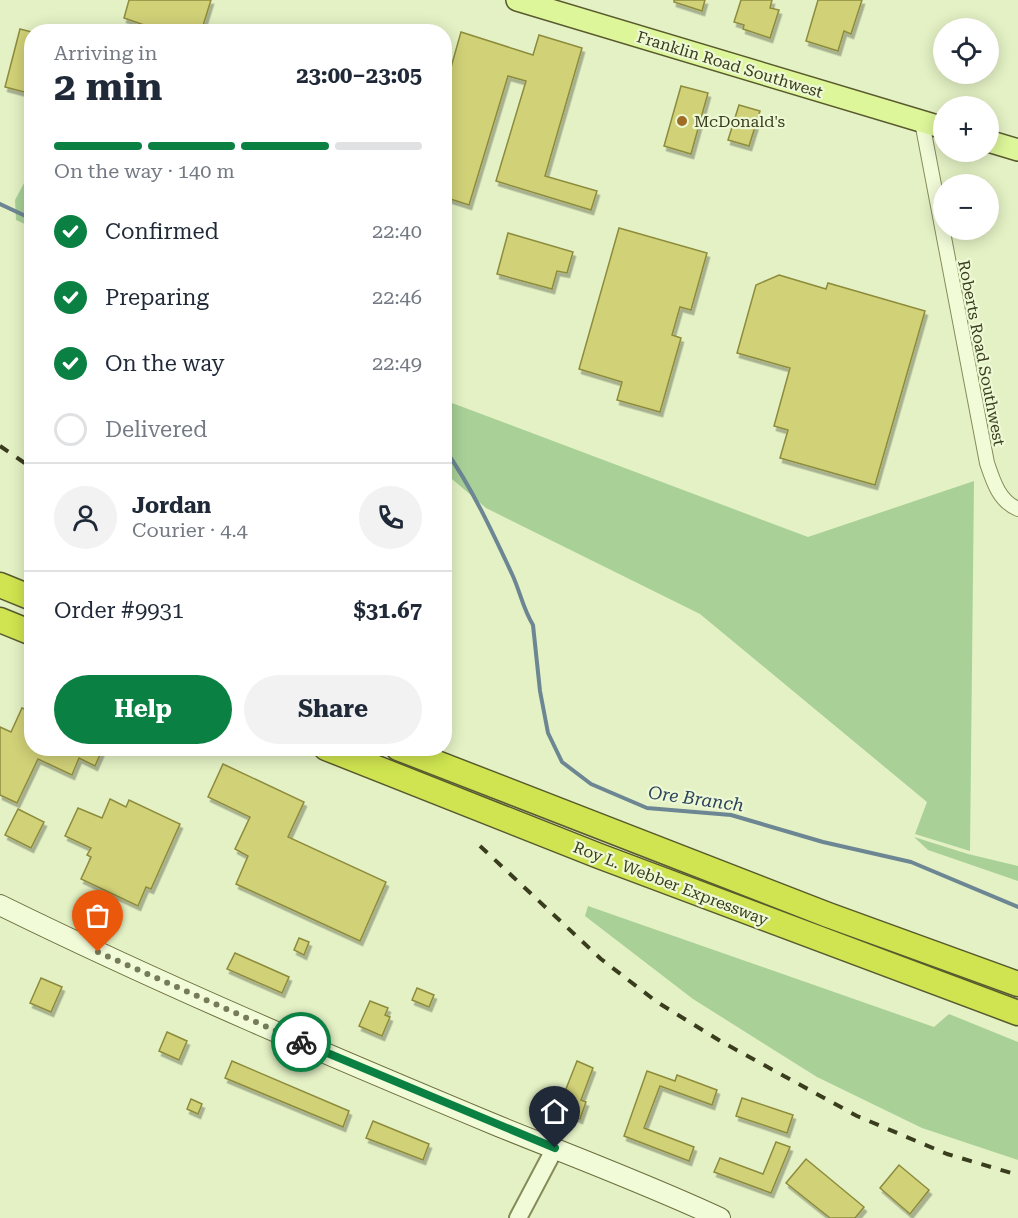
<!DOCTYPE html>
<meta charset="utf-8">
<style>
:root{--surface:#fff;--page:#f2f2f3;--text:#1f2937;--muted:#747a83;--line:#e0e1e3;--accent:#0b8043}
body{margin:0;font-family:"Roboto Serif",serif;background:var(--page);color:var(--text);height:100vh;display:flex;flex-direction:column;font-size:22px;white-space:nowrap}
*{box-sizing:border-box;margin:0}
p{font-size:20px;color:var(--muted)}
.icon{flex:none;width:33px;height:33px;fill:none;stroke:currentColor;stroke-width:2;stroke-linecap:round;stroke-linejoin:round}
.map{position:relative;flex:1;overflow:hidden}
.panel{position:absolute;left:24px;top:24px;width:428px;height:732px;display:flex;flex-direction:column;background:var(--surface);border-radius:24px;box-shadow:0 3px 15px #0003}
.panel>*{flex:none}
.tools{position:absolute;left:933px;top:18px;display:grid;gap:12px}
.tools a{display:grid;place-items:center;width:66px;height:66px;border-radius:50%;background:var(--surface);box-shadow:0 3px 15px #0003;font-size:30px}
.pin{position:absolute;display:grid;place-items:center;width:51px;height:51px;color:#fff;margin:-62px -26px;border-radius:50% 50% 50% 0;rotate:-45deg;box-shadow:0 0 6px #0007}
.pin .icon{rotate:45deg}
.courier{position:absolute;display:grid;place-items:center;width:60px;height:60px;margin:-30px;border:4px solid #0b8043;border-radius:50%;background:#fff;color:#222;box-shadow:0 2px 8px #0007}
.headline em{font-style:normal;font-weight:700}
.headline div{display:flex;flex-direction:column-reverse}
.headline{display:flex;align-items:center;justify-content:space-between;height:102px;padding:0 30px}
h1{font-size:39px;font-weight:700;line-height:45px}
.bar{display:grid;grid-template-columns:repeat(4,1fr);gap:9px 6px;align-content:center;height:72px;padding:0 30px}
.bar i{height:8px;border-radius:4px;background:var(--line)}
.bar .selected{background:var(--accent)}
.bar p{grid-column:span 4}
.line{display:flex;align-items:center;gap:15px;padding:0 30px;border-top:2px solid var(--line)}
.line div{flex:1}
.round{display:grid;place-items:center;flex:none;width:63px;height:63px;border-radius:32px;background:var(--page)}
ol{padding:0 30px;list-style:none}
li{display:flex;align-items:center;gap:18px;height:66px}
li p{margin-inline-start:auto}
li .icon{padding:6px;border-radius:50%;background:var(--accent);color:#fff;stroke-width:4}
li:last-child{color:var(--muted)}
li i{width:33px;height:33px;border:3px solid var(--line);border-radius:50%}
.button{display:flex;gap:12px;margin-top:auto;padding:12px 30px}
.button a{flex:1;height:69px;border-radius:36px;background:var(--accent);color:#fff;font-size:24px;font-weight:700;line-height:69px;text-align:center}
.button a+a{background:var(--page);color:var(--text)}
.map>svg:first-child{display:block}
</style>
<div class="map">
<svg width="1018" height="1218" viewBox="0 0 1018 1218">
<defs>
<filter id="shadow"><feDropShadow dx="2.5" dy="4.5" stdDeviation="0" flood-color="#0004"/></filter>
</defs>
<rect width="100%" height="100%" fill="#e4f1c4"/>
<g fill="#a8d097">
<path d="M 31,170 L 31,227 L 16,220 L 15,200 Z"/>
<path d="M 444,400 L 808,537 L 974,481 L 970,851 L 915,834 L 927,802 L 700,614 L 486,508 L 445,473 Z"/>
<path d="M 914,837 L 968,854 L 1018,866 L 1018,881 L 928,850 Z"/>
<path d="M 588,906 L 934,1027 L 949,1014 L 1018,1042 L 1018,1160 L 922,1128 L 817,1077 L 693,999 L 585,916 Z"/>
</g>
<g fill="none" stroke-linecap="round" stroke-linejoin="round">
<g stroke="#6c8693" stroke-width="4">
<path d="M 0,204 L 32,219"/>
<path d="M 444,448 C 471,486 492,531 512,574 C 520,591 523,609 533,625 L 540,691 L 548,733 L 562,762 L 591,784 L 647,808 L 731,815 L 823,842 L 911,862 L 1018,907"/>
</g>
</g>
<g fill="#d1d178" stroke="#8d8c3d" stroke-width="1.5" filter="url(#shadow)">
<path d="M 129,0 L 211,0 L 201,32 L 164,32 L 124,18 Z"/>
<path d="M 674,0 L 705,0 L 702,11 L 674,2 Z"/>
<path d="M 741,0 L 772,0 L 770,8 L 779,10 L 770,38 L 743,29 L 744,25 L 734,22 Z"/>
<path d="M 818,0 L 862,0 L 851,34 L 844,31 L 838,51 L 806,41 Z"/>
<path d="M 20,29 L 32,32 L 32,94 L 5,87 Z"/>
<path d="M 461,32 L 533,55 L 539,35 L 582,48 L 545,176 L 597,191 L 591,210 L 496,181 L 526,81 L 508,76 L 469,205 L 444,197 L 444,92 Z"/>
<path d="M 681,86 L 708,93 L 691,154 L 664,146 Z"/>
<path d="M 739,105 L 760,111 L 749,146 L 728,140 Z"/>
<path d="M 619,228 L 707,253 L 691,310 L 680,307 L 672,335 L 681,338 L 660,412 L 617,400 L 622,382 L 579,369 Z"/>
<path d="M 508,233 L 573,252 L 567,273 L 557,271 L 552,289 L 497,274 Z"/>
<path d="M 779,275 L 826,289 L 828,283 L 925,311 L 875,485 L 780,458 L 788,430 L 774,426 L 790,368 L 737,353 L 756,285 Z"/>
<path d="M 22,708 L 32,712 L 32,748 L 103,748 L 95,766 L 79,758 L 72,775 L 38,759 L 17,803 L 0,795 L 0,727 L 11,732 Z"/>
<path d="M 223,764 L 304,802 L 288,837 L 386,882 L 360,941 L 236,884 L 248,856 L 235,849 L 250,817 L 208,797 Z"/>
<path d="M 110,799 L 126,807 L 129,800 L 180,824 L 151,889 L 146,887 L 138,906 L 81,879 L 91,857 L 87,855 L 91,848 L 65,836 L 78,808 L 102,818 Z"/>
<path d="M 18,809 L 44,822 L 31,848 L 5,835 Z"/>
<path d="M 299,938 L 309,942 L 304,955 L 294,950 Z"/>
<path d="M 235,953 L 289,977 L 282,993 L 227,969 Z"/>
<path d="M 41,978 L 62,987 L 51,1012 L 30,1003 Z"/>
<path d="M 417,988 L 434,995 L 429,1007 L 412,1000 Z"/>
<path d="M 370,1001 L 388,1008 L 385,1015 L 390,1017 L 382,1036 L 359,1026 Z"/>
<path d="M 167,1032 L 187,1041 L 179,1060 L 159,1051 Z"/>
<path d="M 232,1061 L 349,1111 L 343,1127 L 225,1078 Z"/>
<path d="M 577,1061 L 593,1068 L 581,1100 L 586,1102 L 580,1119 L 558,1109 Z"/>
<path d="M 647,1071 L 675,1081 L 677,1075 L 717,1090 L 712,1105 L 660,1086 L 644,1128 L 694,1147 L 689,1161 L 624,1136 Z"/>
<path d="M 742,1098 L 793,1115 L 787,1133 L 736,1116 Z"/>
<path d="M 191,1099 L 202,1104 L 198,1114 L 187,1109 Z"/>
<path d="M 373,1121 L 429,1144 L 423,1160 L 366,1138 Z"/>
<path d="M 776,1142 L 790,1147 L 771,1193 L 714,1172 L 720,1158 L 763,1174 Z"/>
<path d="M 806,1159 L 864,1207 L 855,1218 L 830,1218 L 786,1183 Z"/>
<path d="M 899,1165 L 929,1190 L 910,1214 L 880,1188 Z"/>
</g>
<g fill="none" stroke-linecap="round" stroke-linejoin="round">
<defs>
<path id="minor" d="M 922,122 L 987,463 C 993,481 999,501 1018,509"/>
<path id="tertiary" d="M 518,1218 L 555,1148"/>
<path id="secondary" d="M 0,905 C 163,985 330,1056 498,1126 C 572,1156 647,1184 720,1218"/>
<g id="primary">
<path d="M 517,0 L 944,128"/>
<path d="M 988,141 L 1018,150"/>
</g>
<g id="motorway">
<path d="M 0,585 L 32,598"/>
<path d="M 0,620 L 32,633"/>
<path d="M 326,748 L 599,856 L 1018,1013"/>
<path d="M 398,748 L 828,915 L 1018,984"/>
</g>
</defs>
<use href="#minor" stroke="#868c59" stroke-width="16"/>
<use href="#tertiary" stroke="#868c59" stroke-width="20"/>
<use href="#secondary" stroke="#6a6e3c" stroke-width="22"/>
<use href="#primary" stroke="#585a2d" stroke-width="24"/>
<use href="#motorway" stroke="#585a2d" stroke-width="27"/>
<use href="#minor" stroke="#f1fbd8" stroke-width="14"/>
<use href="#tertiary" stroke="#f1fbd8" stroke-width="16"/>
<use href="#secondary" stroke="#f1fbd8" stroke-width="20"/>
<use href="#primary" stroke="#ddf69a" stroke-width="21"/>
<use href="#motorway" stroke="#cfe450" stroke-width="24"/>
<g stroke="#3a3c1e" stroke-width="4" stroke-dasharray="10 10" stroke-linecap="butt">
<path d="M 0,446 L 32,468"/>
<path d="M 480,846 L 601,959 L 657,1002 L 722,1042 L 857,1116 L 947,1154 L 1018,1175"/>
</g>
</g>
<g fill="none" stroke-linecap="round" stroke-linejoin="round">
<path stroke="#767b58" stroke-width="6" stroke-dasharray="0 10.8" d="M 98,952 L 301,1042"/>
<path stroke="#0b8043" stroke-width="8" d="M 301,1042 L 555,1148"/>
</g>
<circle fill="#9f6c25" stroke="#edf8d4" stroke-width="2" cx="682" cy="121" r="6"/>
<g text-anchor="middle" stroke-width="4.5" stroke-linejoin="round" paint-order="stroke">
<g font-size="16" fill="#3a3c1e" stroke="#edf8d4">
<text transform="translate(730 64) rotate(17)" y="6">Franklin Road Southwest</text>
<text transform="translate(982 353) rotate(79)" y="6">Roberts Road Southwest</text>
<text transform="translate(671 883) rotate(21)" y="6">Roy L. Webber Expressway</text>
</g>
<g font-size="16" fill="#3a3c1e" stroke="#edf8d4" text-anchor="start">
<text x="694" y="127">McDonald's</text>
</g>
<g font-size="18" font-style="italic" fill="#2c435c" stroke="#edf8d4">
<text transform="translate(696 799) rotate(8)" y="6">Ore Branch</text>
</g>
</g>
</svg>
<div class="tools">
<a><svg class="icon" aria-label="locate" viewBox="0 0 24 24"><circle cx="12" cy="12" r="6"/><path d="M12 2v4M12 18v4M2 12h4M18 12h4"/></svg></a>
<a>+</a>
<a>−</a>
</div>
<div class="pin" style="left:98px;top:952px;background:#ea580c"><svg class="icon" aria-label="bag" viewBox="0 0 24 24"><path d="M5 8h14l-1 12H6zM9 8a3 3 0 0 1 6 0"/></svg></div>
<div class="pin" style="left:555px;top:1148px;background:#1f2937"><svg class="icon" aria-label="home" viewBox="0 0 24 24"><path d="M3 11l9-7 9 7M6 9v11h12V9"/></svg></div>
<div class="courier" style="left:301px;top:1042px"><svg class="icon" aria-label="bike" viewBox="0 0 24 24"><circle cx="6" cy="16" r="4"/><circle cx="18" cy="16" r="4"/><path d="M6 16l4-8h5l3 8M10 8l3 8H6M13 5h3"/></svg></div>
<section class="panel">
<div class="headline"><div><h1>2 min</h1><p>Arriving in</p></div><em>23:00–23:05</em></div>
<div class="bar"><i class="selected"></i><i class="selected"></i><i class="selected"></i><i></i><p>On the way · 140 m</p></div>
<ol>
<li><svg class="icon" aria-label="check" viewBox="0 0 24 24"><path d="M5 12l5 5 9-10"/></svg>Confirmed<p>22:40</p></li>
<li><svg class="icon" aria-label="check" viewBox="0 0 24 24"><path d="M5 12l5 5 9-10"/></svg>Preparing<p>22:46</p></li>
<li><svg class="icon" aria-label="check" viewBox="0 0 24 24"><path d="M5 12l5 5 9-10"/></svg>On the way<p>22:49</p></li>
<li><i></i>Delivered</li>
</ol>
<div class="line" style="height:108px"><a class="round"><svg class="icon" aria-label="person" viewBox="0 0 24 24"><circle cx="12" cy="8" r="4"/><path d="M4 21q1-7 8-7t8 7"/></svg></a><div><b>Jordan</b><p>Courier · 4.4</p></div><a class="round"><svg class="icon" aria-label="phone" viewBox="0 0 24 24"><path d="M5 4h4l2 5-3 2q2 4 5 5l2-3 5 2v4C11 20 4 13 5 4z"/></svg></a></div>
<div class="line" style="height:78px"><div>Order #9931</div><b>$31.67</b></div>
<div class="button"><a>Help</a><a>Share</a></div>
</section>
</div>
